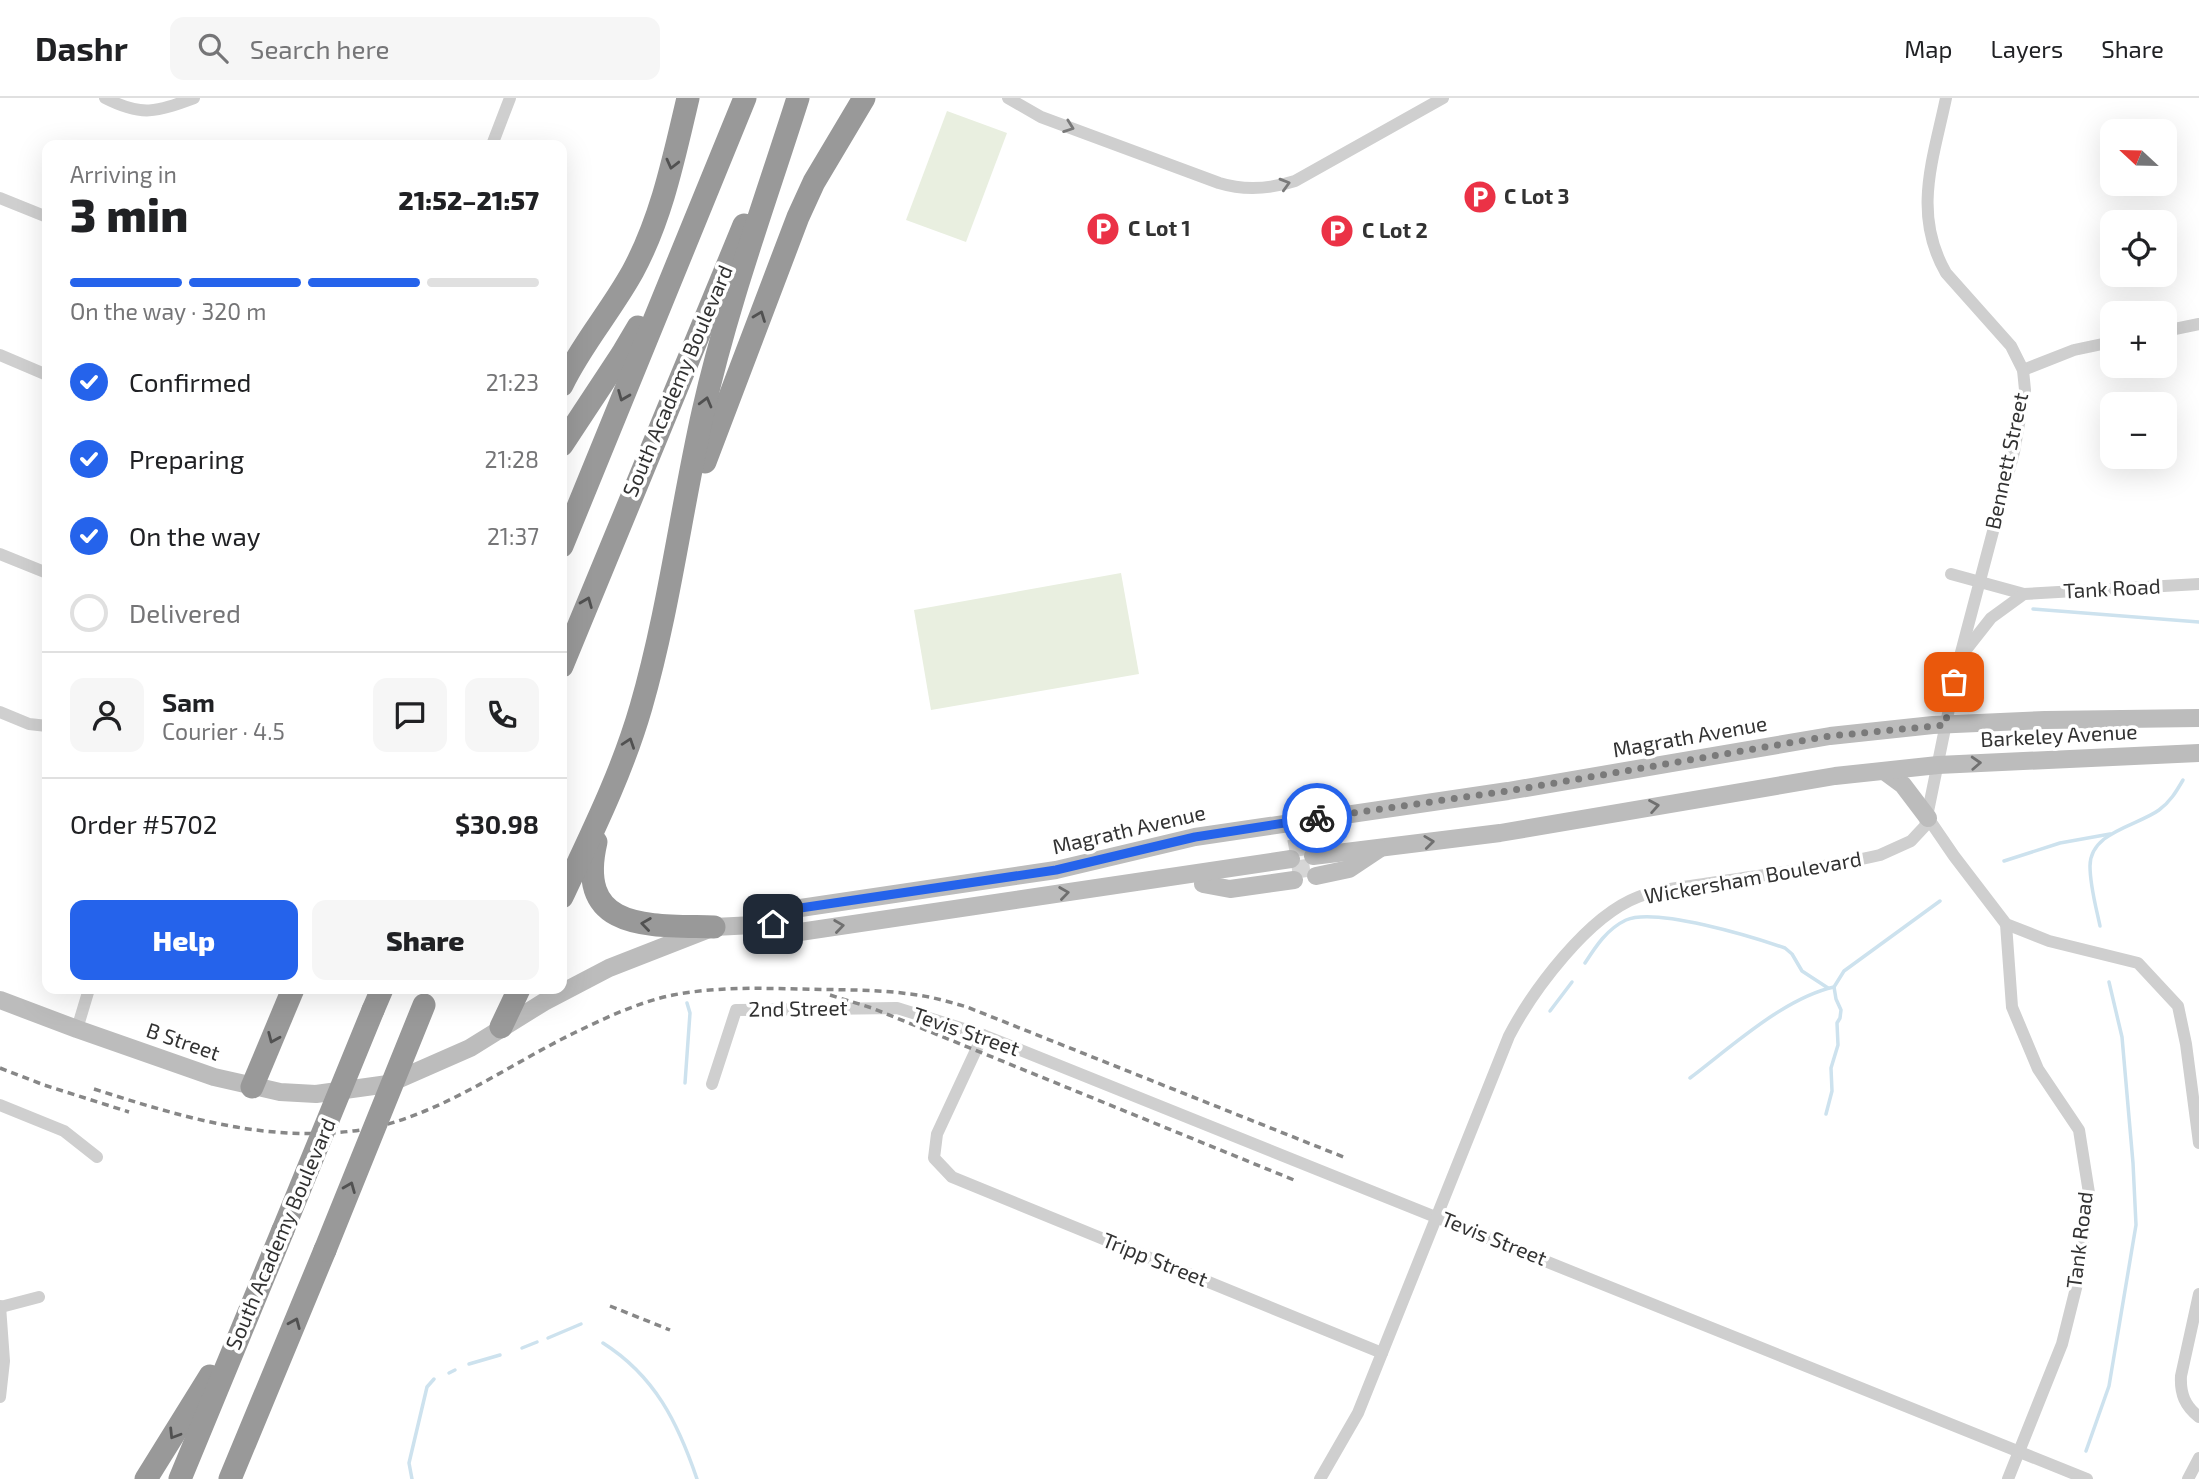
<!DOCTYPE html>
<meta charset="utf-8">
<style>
:root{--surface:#fff;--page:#f6f6f6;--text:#202124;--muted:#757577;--line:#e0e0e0;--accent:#2563eb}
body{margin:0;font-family:"Exo 2",sans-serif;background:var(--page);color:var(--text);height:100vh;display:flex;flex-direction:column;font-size:26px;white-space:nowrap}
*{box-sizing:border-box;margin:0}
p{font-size:23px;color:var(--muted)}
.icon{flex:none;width:38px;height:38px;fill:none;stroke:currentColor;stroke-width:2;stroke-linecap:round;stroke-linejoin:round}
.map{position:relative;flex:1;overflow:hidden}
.side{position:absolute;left:42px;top:42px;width:525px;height:854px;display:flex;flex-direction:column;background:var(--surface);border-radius:14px;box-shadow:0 7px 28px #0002}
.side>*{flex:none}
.needle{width:46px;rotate:292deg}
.controls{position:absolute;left:2100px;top:21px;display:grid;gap:14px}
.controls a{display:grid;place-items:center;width:77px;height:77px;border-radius:14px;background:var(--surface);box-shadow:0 7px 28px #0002;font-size:35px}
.pin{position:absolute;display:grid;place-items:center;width:60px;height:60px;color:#fff;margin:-30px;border-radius:14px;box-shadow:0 4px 10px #0006}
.courier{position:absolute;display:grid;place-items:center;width:70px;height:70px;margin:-35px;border:5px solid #2563eb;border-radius:50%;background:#fff;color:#222;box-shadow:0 2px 9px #0007}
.head em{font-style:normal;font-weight:800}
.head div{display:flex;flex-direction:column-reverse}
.head{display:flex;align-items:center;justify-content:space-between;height:119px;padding:0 28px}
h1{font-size:46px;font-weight:800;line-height:52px}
.bar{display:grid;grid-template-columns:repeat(4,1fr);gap:10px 7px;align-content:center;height:84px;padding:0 28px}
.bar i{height:9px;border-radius:5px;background:var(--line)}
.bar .current{background:var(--accent)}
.bar p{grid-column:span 4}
.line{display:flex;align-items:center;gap:18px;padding:0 28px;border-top:2px solid var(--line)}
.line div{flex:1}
.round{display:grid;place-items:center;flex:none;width:74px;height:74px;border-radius:14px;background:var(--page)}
ol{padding:0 28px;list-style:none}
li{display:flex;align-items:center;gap:21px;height:77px}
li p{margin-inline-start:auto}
li .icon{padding:7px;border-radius:50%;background:var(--accent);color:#fff;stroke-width:4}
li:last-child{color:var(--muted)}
li i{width:38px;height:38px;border:4px solid var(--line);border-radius:50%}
.button{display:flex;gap:14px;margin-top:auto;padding:14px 28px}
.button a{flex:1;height:80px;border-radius:14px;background:var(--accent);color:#fff;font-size:28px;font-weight:800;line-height:80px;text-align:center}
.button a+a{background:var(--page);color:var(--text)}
header{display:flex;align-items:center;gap:42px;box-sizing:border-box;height:98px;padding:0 35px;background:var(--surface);border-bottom:2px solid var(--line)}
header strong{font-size:33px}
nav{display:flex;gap:38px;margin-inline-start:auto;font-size:24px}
.search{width:490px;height:63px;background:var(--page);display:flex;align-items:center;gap:18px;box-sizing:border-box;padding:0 24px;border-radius:14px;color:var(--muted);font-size:26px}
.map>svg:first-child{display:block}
</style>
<header>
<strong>Dashr</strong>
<div class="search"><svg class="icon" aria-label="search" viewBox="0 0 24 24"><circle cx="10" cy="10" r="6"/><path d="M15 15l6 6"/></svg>Search here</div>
<nav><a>Map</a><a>Layers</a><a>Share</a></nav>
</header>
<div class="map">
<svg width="2199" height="1381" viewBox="0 0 2199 1381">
<rect width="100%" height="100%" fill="#fff"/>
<g fill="#e9efe0">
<path d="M 947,13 L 1007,35 L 966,144 L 906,122 Z"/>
<path d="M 1121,475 L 1139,576 L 931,612 L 914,512 Z"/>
</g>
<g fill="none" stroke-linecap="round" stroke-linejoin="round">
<g stroke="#cde2ee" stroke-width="3.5">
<path d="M 2033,511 L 2199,524"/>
<path d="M 2004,763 L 2060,745 L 2110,736"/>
<path d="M 2100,828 C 2096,809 2090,788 2090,768 C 2090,734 2137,728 2159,712 C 2170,704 2176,694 2183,682"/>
<path d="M 1585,865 C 1596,848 1607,831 1626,822 C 1656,809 1753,839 1785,850 L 1792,856 L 1802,873 L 1828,890"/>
<path d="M 1550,913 L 1572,884"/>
<path d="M 1690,980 C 1731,949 1784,900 1834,889 L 1844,873 L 1940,803"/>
<path d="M 685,985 L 690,915 L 687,905"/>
<path d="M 1826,1016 L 1832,993 L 1831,970 L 1838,947 L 1837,925 L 1840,920 L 1841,912 L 1836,901 L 1834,889"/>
<path d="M 548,1240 L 581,1226"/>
<path d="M 603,1245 C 655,1278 678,1325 697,1381"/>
<path d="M 522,1250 L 537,1244"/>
<path d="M 469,1266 L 500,1257"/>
<path d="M 449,1275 L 455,1272"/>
<path d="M 2086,1353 L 2109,1288 L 2136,1127 L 2133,1065 L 2122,939 L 2109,884"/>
<path d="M 412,1381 L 409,1365 L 427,1289 L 434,1281"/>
</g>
<g stroke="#d6d6d6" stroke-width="18" stroke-dasharray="18 9" stroke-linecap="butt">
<path d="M 1289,751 L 1311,747"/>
<path d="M 1292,772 L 1314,769"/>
</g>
<g stroke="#cfcfcf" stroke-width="12">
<path d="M 105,0 C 142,19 156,14 194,0"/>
<path d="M 1008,0 L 1041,19 L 1219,85 C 1245,93 1270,91 1295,83 L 1443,0"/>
<path d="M 492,47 L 510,0"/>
<path d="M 0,100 L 47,119"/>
<path d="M 2165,233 L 2199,226"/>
<path d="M 0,257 L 47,277"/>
<path d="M 2023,272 L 2074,252 L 2112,244"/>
<path d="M 0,456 L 47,475"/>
<path d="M 1951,476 L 2024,496"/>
<path d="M 1965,553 L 1991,520 L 2024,496 L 2199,486"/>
<path d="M 0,614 L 29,626 L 47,628"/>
<path d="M 1928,720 L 1954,758 L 2006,826 L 2049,843 L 2138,865 L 2178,908 L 2186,946 L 2199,1045"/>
<path d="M 2006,826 L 2012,909 L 2038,971 L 2079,1032 L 2089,1095 L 2078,1182 L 2062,1246 L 2008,1381"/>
<path d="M 77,931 L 89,891"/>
<path d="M 983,937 L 937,1036 L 934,1060 L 952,1079 L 1382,1255"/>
<path d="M 712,986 L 736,912 L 897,910 L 983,937 L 2087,1381"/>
<path d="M 0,1007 L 64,1033 L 97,1059"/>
<path d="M 2199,1196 L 2181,1278 C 2180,1296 2185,1308 2199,1319"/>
<path d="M 0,1208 L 4,1263 L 0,1299"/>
<path d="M 1,1209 L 39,1199"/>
<path d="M 1320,1381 L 1358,1315 L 1509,938 C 1533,892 1588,818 1638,799 C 1661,790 1687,789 1711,785 C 1767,776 1825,770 1880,757 L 1911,743 L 1925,728 L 1959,562 L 2014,354 L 2025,292 L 2023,272 L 2011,248 L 1946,175 C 1912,116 1933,62 1946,0"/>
<path d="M 2188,1381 L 2199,1360"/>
</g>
<g stroke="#bcbcbc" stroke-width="18">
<path d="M 1884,673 L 1903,687 L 1928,720"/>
<path d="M 1313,758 L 1500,735 L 1835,678 L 1938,667 L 2199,655"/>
<path d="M 1316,778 L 1349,771 L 1379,751"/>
<path d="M 1203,786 L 1230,791 L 1294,782"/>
<path d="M 773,826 L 793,835 L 1291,761"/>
<path d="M 0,902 L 77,931 L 214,979 L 280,994 L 316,996 L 388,986 L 470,950 L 544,904 L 609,870 L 714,829 L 773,826 L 787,812 L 1056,772 L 1195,739 L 1508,693 L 1830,638 L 1933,627 L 2045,622 L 2199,620"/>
</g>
<g stroke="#999" stroke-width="23">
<path d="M 562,287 C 581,247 611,213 633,173 C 662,119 674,59 688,0"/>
<path d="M 562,347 L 622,256 L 638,229"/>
<path d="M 705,364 L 798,119 L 814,84 L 864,0"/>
<path d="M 562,448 L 745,0"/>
<path d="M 562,568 L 744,127"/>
<path d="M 596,744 C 575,835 651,827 714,829"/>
<path d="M 562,799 C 591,737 622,675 641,609 C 669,512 681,412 703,314 C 727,207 765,104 798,0"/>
<path d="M 373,912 L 382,891"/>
<path d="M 501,929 L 519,891"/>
<path d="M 252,989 L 293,891"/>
<path d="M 146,1381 L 210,1278"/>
<path d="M 180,1381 L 283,1132"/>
<path d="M 230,1381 L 325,1152"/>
</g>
<g stroke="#878787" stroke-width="3.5" stroke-dasharray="7 5" stroke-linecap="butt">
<path d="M 830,897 L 872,910 L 1294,1082"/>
<path d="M 0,970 L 44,987 L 129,1014"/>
<path d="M 94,991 C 179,1018 262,1044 353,1033 C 431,1024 504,969 574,935 C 605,920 639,904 673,897 C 715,889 757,890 799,891 C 836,892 874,891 910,896 C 930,898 949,904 967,909 L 1346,1060"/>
<path d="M 610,1208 L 670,1232"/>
</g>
<g stroke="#999" stroke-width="23">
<path d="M 283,1132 L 373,912"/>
<path d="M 325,1152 L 424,907"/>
</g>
</g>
<defs><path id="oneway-chevron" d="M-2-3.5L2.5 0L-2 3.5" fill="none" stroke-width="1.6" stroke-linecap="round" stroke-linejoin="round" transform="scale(1.75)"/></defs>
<g stroke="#797979">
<use href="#oneway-chevron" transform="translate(1069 29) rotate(20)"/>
<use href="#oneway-chevron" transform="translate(1285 86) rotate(-16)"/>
</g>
<g stroke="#515151">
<use href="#oneway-chevron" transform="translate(672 66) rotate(104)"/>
<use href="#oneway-chevron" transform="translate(760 218) rotate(-69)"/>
<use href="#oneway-chevron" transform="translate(623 298) rotate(112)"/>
<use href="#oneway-chevron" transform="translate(706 304) rotate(-75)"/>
<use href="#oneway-chevron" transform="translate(587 504) rotate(-68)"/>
<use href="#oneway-chevron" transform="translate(629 645) rotate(-71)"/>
<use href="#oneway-chevron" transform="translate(646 826) rotate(-172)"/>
<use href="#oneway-chevron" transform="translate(273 940) rotate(113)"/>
<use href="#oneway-chevron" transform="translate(350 1089) rotate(-68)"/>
<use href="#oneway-chevron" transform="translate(295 1225) rotate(-67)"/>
<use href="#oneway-chevron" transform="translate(174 1336) rotate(122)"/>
</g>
<g stroke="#707070">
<use href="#oneway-chevron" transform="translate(1976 665) rotate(-3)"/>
<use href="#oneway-chevron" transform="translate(1654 708) rotate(-10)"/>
<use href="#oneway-chevron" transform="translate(1429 744) rotate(-7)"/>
<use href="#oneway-chevron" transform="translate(1064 795) rotate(-8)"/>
<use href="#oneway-chevron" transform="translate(839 828) rotate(-8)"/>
</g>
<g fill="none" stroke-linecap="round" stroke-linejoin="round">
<path stroke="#7a7a7a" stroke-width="7" stroke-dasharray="0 12.6" d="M 1317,720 L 1508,693 L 1830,638 L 1945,627 L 1954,584"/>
<path stroke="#2563eb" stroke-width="9" d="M 773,826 L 787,812 L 1056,772 L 1195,739 L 1317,720"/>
</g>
<defs>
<symbol id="parking-disc" viewBox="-11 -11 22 22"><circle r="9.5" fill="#eb3246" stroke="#fff"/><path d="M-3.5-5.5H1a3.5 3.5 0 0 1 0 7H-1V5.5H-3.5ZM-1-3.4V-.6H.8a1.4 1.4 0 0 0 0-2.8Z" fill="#fff"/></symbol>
</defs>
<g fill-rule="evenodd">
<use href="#parking-disc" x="1461" y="80" width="38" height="38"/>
<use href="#parking-disc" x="1084" y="112" width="38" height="38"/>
<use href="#parking-disc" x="1318" y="114" width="38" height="38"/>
</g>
<g text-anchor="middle" stroke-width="7" stroke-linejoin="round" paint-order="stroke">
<g font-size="21" font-weight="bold" fill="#323232" stroke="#fff" text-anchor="start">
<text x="1504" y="106">C Lot 3</text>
<text x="1128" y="138">C Lot 1</text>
<text x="1362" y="140">C Lot 2</text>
</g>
<g font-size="21" fill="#323232" stroke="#fff">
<text transform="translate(678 283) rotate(-67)" y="7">South Academy Boulevard</text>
<text transform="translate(2007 363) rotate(-78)" y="7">Bennett Street</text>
<text transform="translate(2112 491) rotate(-3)" y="7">Tank Road</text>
<text transform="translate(2059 638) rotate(-3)" y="7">Barkeley Avenue</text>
<text transform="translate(1690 639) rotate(-10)" y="7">Magrath Avenue</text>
<text transform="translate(1129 732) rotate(-13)" y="7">Magrath Avenue</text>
<text transform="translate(1753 780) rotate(-10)" y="7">Wickersham Boulevard</text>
<text transform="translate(798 911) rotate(-1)" y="7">2nd Street</text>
<text transform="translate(966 934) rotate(19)" y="7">Tevis Street</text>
<text transform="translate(183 944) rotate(19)" y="7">B Street</text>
<text transform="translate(281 1136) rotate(-67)" y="7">South Academy Boulevard</text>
<text transform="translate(1494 1141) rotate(22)" y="7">Tevis Street</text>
<text transform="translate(2080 1142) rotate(-83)" y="7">Tank Road</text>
<text transform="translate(1155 1162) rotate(22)" y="7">Tripp Street</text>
</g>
</g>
</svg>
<div class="controls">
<a><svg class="needle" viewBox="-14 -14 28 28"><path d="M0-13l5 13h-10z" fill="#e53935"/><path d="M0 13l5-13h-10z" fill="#757577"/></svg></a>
<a><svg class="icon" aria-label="locate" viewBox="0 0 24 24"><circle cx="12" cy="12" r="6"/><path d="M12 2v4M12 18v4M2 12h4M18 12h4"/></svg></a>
<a>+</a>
<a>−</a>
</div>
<div class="pin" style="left:1954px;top:584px;background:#ea580c"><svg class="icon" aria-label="bag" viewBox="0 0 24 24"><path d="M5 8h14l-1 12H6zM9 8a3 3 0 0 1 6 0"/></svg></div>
<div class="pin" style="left:773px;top:826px;background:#1f2937"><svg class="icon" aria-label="home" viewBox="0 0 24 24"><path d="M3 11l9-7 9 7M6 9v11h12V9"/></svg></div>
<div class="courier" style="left:1317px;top:720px"><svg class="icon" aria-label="bike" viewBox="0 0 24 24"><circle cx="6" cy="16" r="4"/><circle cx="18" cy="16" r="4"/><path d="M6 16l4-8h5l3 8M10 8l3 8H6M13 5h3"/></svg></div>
<section class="side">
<div class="head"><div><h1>3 min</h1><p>Arriving in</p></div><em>21:52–21:57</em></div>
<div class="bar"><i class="current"></i><i class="current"></i><i class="current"></i><i></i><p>On the way · 320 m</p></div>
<ol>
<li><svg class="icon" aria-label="check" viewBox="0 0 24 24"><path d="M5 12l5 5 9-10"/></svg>Confirmed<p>21:23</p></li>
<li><svg class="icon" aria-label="check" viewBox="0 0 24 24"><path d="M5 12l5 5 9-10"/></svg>Preparing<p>21:28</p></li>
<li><svg class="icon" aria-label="check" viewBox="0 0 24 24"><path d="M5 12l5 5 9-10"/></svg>On the way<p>21:37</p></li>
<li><i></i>Delivered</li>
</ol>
<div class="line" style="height:126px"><a class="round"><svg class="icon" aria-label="person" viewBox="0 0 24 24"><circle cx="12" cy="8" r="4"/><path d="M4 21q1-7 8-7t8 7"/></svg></a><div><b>Sam</b><p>Courier · 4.5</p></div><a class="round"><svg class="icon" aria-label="chat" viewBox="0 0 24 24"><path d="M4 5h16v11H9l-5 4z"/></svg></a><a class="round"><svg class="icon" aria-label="phone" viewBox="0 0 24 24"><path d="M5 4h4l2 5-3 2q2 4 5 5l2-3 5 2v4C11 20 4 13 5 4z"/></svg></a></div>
<div class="line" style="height:91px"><div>Order #5702</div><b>$30.98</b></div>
<div class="button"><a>Help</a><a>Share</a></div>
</section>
</div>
